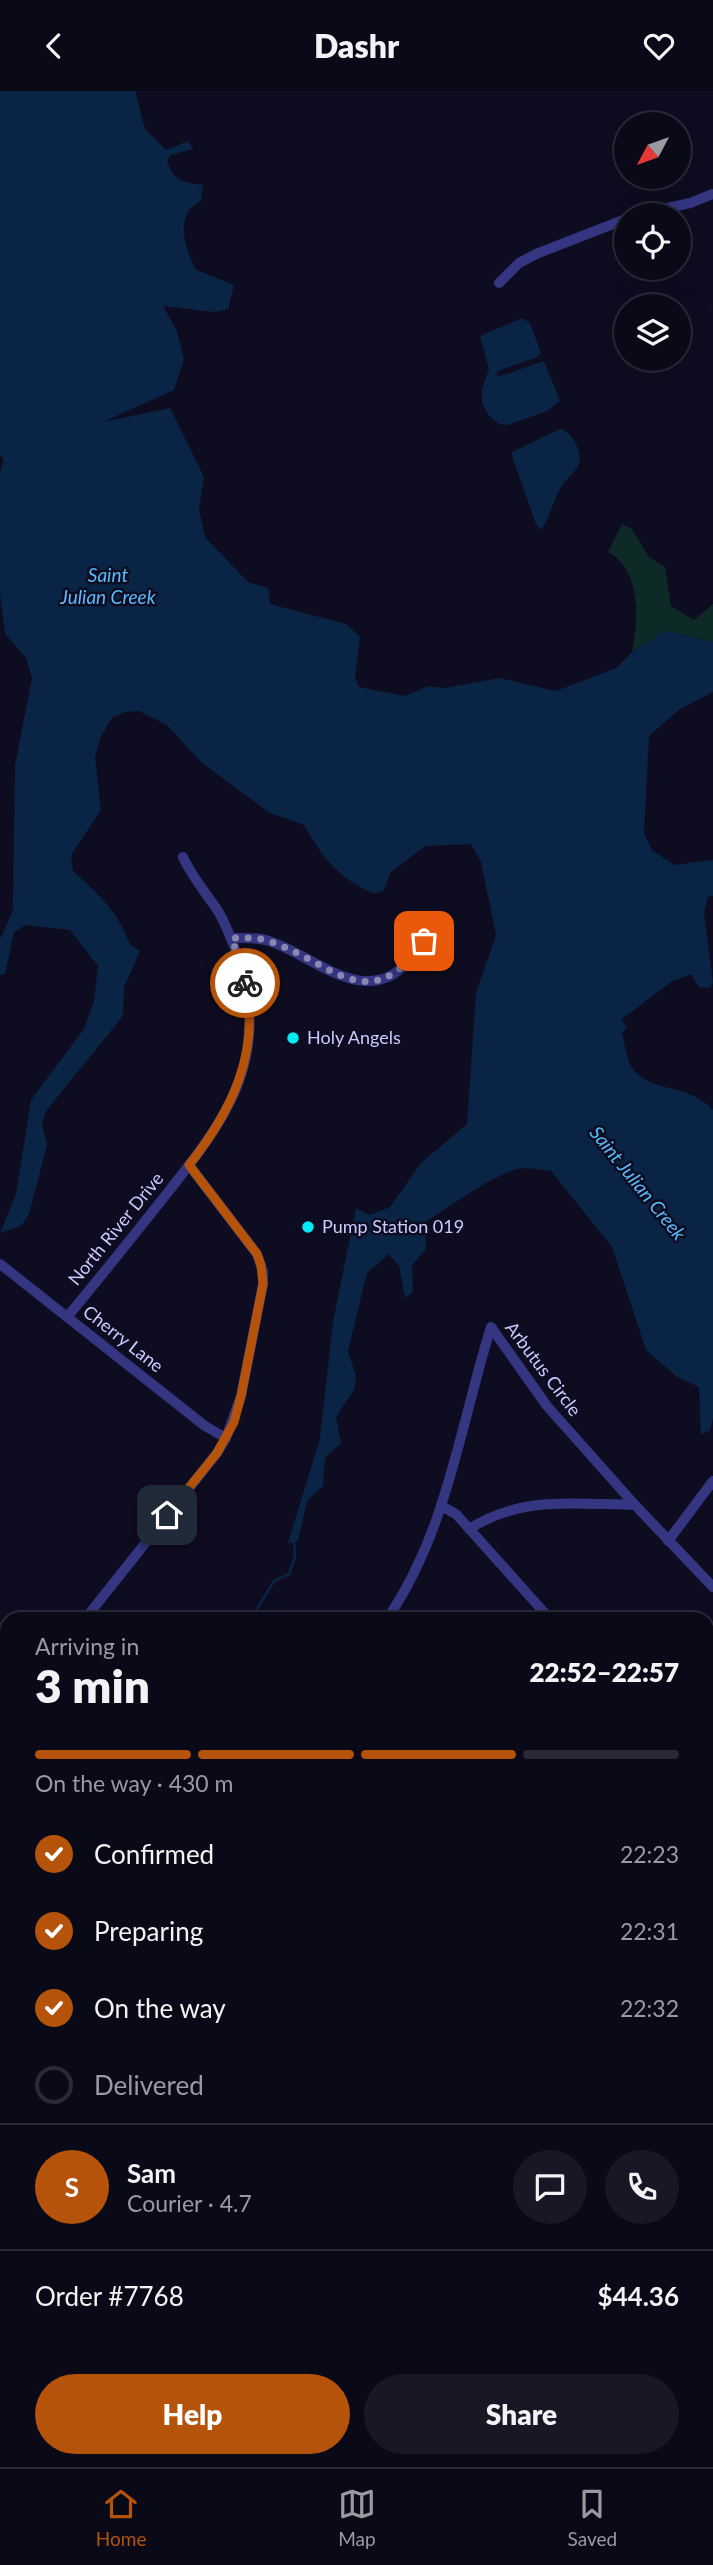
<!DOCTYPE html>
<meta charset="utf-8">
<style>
:root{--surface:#0a0918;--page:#181725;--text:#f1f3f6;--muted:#999aa2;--line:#2a2a37;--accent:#b45309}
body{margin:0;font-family:Lato,sans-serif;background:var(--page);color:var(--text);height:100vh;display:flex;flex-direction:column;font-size:26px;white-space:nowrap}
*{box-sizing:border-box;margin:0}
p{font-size:23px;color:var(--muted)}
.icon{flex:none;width:38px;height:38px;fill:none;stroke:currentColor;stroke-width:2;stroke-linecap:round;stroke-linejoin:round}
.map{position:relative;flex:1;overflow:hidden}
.side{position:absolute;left:0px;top:1521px;width:714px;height:856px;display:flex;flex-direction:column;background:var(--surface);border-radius:21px 21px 0 0;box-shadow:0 7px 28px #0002,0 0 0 2px var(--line)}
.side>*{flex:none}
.needle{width:46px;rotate:229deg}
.fabs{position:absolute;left:614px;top:21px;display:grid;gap:14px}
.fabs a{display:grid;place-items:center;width:77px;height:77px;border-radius:50%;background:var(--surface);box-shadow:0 7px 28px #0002,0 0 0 2px var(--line);font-size:35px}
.pin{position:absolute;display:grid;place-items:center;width:60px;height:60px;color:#fff;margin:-30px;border-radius:14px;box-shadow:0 4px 10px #0006}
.courier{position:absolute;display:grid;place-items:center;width:70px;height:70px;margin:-35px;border:5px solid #b45309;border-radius:50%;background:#fff;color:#222;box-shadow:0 2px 9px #0007}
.head em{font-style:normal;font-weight:800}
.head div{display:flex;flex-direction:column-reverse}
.head{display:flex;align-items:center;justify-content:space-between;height:119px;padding:0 35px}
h1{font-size:46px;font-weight:800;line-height:52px}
.bar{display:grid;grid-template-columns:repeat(4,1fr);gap:10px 7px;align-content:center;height:84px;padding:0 35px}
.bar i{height:9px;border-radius:5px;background:var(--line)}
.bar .on{background:var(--accent)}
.bar p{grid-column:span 4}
.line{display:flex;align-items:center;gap:18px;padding:0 35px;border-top:2px solid var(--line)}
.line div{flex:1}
.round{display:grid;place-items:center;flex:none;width:74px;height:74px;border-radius:37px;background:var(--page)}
ol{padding:0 35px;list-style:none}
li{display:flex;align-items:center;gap:21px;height:77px}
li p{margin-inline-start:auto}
li .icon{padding:7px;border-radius:50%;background:var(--accent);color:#fff;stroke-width:4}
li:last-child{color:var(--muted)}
li i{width:38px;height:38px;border:4px solid var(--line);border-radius:50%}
.button{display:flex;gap:14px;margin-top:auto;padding:14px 35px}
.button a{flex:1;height:80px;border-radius:42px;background:var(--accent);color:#fff;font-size:28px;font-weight:800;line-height:80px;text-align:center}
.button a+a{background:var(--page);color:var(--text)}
header{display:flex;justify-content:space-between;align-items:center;height:91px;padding:0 35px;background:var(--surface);font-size:32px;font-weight:800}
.tab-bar{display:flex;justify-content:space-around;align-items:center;height:98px;border-top:2px solid var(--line);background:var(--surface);font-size:19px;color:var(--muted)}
.tab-bar a{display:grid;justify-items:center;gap:4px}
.tab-bar .on{color:var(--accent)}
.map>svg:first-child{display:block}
</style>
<header><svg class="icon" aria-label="back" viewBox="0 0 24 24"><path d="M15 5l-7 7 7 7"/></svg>Dashr<svg class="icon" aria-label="heart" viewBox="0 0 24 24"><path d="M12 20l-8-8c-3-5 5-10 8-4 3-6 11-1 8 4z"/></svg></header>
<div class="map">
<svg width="713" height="2376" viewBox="0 0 713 2376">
<rect width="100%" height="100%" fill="#0e0c20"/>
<g fill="#0e2a27">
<path d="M 622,433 L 631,437 L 649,466 L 665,476 L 671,515 L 694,529 L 713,513 L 713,551 L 666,540 L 632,561 C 639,529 641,478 608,461 Z"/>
<path d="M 7,2089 L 7,2168 L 0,2169 L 0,2092 Z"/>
</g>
<g fill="#0a2445">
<path d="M 0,0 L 135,0 L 145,38 L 166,59 L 188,50 L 193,58 L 170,64 L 167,70 C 174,90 184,92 203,94 L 201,110 C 173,124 185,157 196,179 L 234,194 L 228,218 L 214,221 L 163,215 L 177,240 L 184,268 L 174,299 L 103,331 L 170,317 L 204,386 L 199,418 L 205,446 L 248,491 L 268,497 L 270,513 L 346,533 L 360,546 L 355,587 L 359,596 L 405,605 L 428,595 L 444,597 L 499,587 L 556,600 L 616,577 L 632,561 L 666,540 L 713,551 L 713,601 L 680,618 L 649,645 L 644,742 L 652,759 L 674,774 L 713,769 L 713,805 L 708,806 L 704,822 L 713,892 L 709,897 L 699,896 L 691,883 L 671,891 L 621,929 L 627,936 L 622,942 C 625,952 626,966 631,975 C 648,1003 688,991 713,1019 L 713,1327 L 710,1339 L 701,1344 L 699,1296 L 677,1286 L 646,1259 L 612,1156 L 551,1080 C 541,1079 527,1076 517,1078 C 484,1089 455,1113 425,1131 L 426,1158 L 412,1174 L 413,1201 L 405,1207 L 399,1175 L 389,1163 L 367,1182 L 348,1260 L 356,1285 L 354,1299 L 336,1326 L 341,1352 L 325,1367 L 323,1395 L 307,1410 L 298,1450 L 288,1452 L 320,1347 L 333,1231 L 356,1117 L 370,1124 L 390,1116 L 421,1072 L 467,1033 L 476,902 L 496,844 L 481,771 L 471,753 L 425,755 L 390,782 L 384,799 L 374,803 C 340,788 322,767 304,734 L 270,722 L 202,672 L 167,634 L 139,620 L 125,621 L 113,626 L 101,645 L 95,666 L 101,719 L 71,764 L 73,780 C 98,803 119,821 130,854 L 140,860 L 124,896 L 123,925 L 46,1020 L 42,1034 L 47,1054 L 29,1123 L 21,1135 L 0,1142 L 16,1103 L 31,1009 L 84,938 L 94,910 L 98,875 L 70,839 L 26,834 L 14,841 L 5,883 L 0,884 L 0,848 L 13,819 L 15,674 L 32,587 L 26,567 L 5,543 L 0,502 L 0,381 L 4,370 L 0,363 Z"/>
<path d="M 522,227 L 530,232 L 541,262 L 537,266 L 498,280 L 496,284 L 501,285 L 544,270 L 560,310 L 547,320 L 507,334 L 499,333 L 489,325 L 482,312 L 482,298 L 489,278 L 480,245 Z"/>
<path d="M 560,338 C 572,340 583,362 579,373 C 576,381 566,388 562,395 C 553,408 550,427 541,439 L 536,433 L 512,365 L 512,361 Z"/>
</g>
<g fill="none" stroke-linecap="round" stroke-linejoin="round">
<path stroke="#0a2445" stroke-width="2.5" d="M 251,1528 L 274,1490 L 289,1483 L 295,1466 L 294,1450"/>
<g stroke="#353681" stroke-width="10">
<path d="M 637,124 L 690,112 L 713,103"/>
<path d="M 499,192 L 519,172 L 536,163 L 626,128"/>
<path d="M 232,847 C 244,847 257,846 269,850 C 313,864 363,917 406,873 C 416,863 424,850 432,838"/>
<path d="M 0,1173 L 205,1335 L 226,1347"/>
<path d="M 67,1226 C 99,1188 130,1149 161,1110 C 222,1033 272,973 239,869 C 233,852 227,835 218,820 C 206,802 192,786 183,766"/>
<path d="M 441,1415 L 456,1423 L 550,1528"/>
<path d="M 469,1438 C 523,1404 574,1413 635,1414 L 713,1496"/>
<path d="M 668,1450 L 713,1390"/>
<path d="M 85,1528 L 217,1362 L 226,1347 L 241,1305 L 263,1193 L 263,1181 L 257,1163 L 189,1074"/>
<path d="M 387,1528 C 447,1441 460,1335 491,1236 L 547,1315 L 635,1414"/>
<path d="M 0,1635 L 7,1626"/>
<path d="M 707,1781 L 713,1796"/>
<path d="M 0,1795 L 7,1779"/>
<path d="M 707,1817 L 713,1815"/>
<path d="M 0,2086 L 7,2084"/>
<path d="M 707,2335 L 713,2345"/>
<path d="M 78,2370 L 79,2376"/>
</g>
<g stroke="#b551ff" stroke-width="14">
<path d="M 707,2277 L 713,2275"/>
<path d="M 209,2376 L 242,2370"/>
</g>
</g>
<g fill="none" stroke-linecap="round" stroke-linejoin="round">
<path stroke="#8a88b1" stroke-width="7" stroke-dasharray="0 12.6" d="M 245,892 L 232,847 C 244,847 257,846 269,850 C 334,872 369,929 424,850"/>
<path stroke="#b45309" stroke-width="9" d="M 167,1424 L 217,1362 L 234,1331 L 241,1305 L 263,1193 L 261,1174 L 257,1163 L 189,1074 C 231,1021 261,961 245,892"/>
</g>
<g fill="#00eaf5" stroke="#0e0c20" stroke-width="2.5">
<circle cx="293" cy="947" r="7"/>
<circle cx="308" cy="1136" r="7"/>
</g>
<g text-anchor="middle" stroke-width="5" stroke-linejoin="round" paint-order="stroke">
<g font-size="18" fill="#cdcaff" stroke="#0e0c20" text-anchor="start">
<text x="307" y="953">Holy Angels</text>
<text x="322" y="1142">Pump Station 019</text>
</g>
<g font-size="18" fill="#cdcaff" stroke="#0e0c20">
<text transform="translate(116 1138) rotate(-51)" y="6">North River Drive</text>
<text transform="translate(123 1248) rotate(38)" y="6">Cherry Lane</text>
<text transform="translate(543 1278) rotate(53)" y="6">Arbutus Circle</text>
</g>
<g font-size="19" font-style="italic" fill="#58bbff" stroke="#0e0c20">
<text x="108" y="491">Saint<tspan x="108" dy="22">Julian Creek</tspan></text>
<text transform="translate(638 1092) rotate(51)" y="7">Saint Julian Creek</text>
</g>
</g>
</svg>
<div class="fabs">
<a><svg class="needle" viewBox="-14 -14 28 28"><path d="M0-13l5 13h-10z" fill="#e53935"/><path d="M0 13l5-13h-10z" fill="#999aa2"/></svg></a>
<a><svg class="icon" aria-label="locate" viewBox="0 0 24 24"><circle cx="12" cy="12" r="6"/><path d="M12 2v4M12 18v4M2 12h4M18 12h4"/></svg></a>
<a><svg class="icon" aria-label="layers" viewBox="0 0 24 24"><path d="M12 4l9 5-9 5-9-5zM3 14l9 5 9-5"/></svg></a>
</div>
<div class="pin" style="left:424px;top:850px;background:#ea580c"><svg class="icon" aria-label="bag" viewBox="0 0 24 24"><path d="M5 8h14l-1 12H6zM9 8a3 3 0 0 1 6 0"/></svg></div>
<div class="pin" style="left:167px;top:1424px;background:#1f2937"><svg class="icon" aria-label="home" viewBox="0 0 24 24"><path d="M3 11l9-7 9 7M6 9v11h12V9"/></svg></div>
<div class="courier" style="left:245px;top:892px"><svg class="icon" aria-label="bike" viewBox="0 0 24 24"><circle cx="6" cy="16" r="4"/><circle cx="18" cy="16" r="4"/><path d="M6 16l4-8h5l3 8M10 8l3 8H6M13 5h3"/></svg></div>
<section class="side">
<div class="head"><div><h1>3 min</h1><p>Arriving in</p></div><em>22:52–22:57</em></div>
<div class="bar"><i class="on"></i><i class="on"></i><i class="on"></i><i></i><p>On the way · 430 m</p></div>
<ol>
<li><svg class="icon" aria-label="check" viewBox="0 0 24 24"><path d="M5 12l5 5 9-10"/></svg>Confirmed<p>22:23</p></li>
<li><svg class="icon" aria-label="check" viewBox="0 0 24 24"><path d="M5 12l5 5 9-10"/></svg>Preparing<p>22:31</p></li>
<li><svg class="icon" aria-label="check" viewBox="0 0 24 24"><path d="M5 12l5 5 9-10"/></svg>On the way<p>22:32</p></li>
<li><i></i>Delivered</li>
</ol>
<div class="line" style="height:126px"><b class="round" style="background:var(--accent);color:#fff">S</b><div><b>Sam</b><p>Courier · 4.7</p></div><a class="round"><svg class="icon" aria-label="chat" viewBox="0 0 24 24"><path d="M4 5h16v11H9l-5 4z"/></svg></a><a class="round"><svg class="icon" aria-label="phone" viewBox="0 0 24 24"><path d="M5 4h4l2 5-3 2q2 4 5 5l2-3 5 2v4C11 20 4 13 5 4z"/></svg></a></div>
<div class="line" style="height:91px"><div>Order #7768</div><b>$44.36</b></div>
<div class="button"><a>Help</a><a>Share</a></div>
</section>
</div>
<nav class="tab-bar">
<a class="on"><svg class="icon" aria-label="home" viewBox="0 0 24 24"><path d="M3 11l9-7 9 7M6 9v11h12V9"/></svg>Home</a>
<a><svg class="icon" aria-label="map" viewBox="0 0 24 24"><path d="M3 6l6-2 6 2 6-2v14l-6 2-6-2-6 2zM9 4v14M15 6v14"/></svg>Map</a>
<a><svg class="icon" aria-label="saved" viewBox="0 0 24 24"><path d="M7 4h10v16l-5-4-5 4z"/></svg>Saved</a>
</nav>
